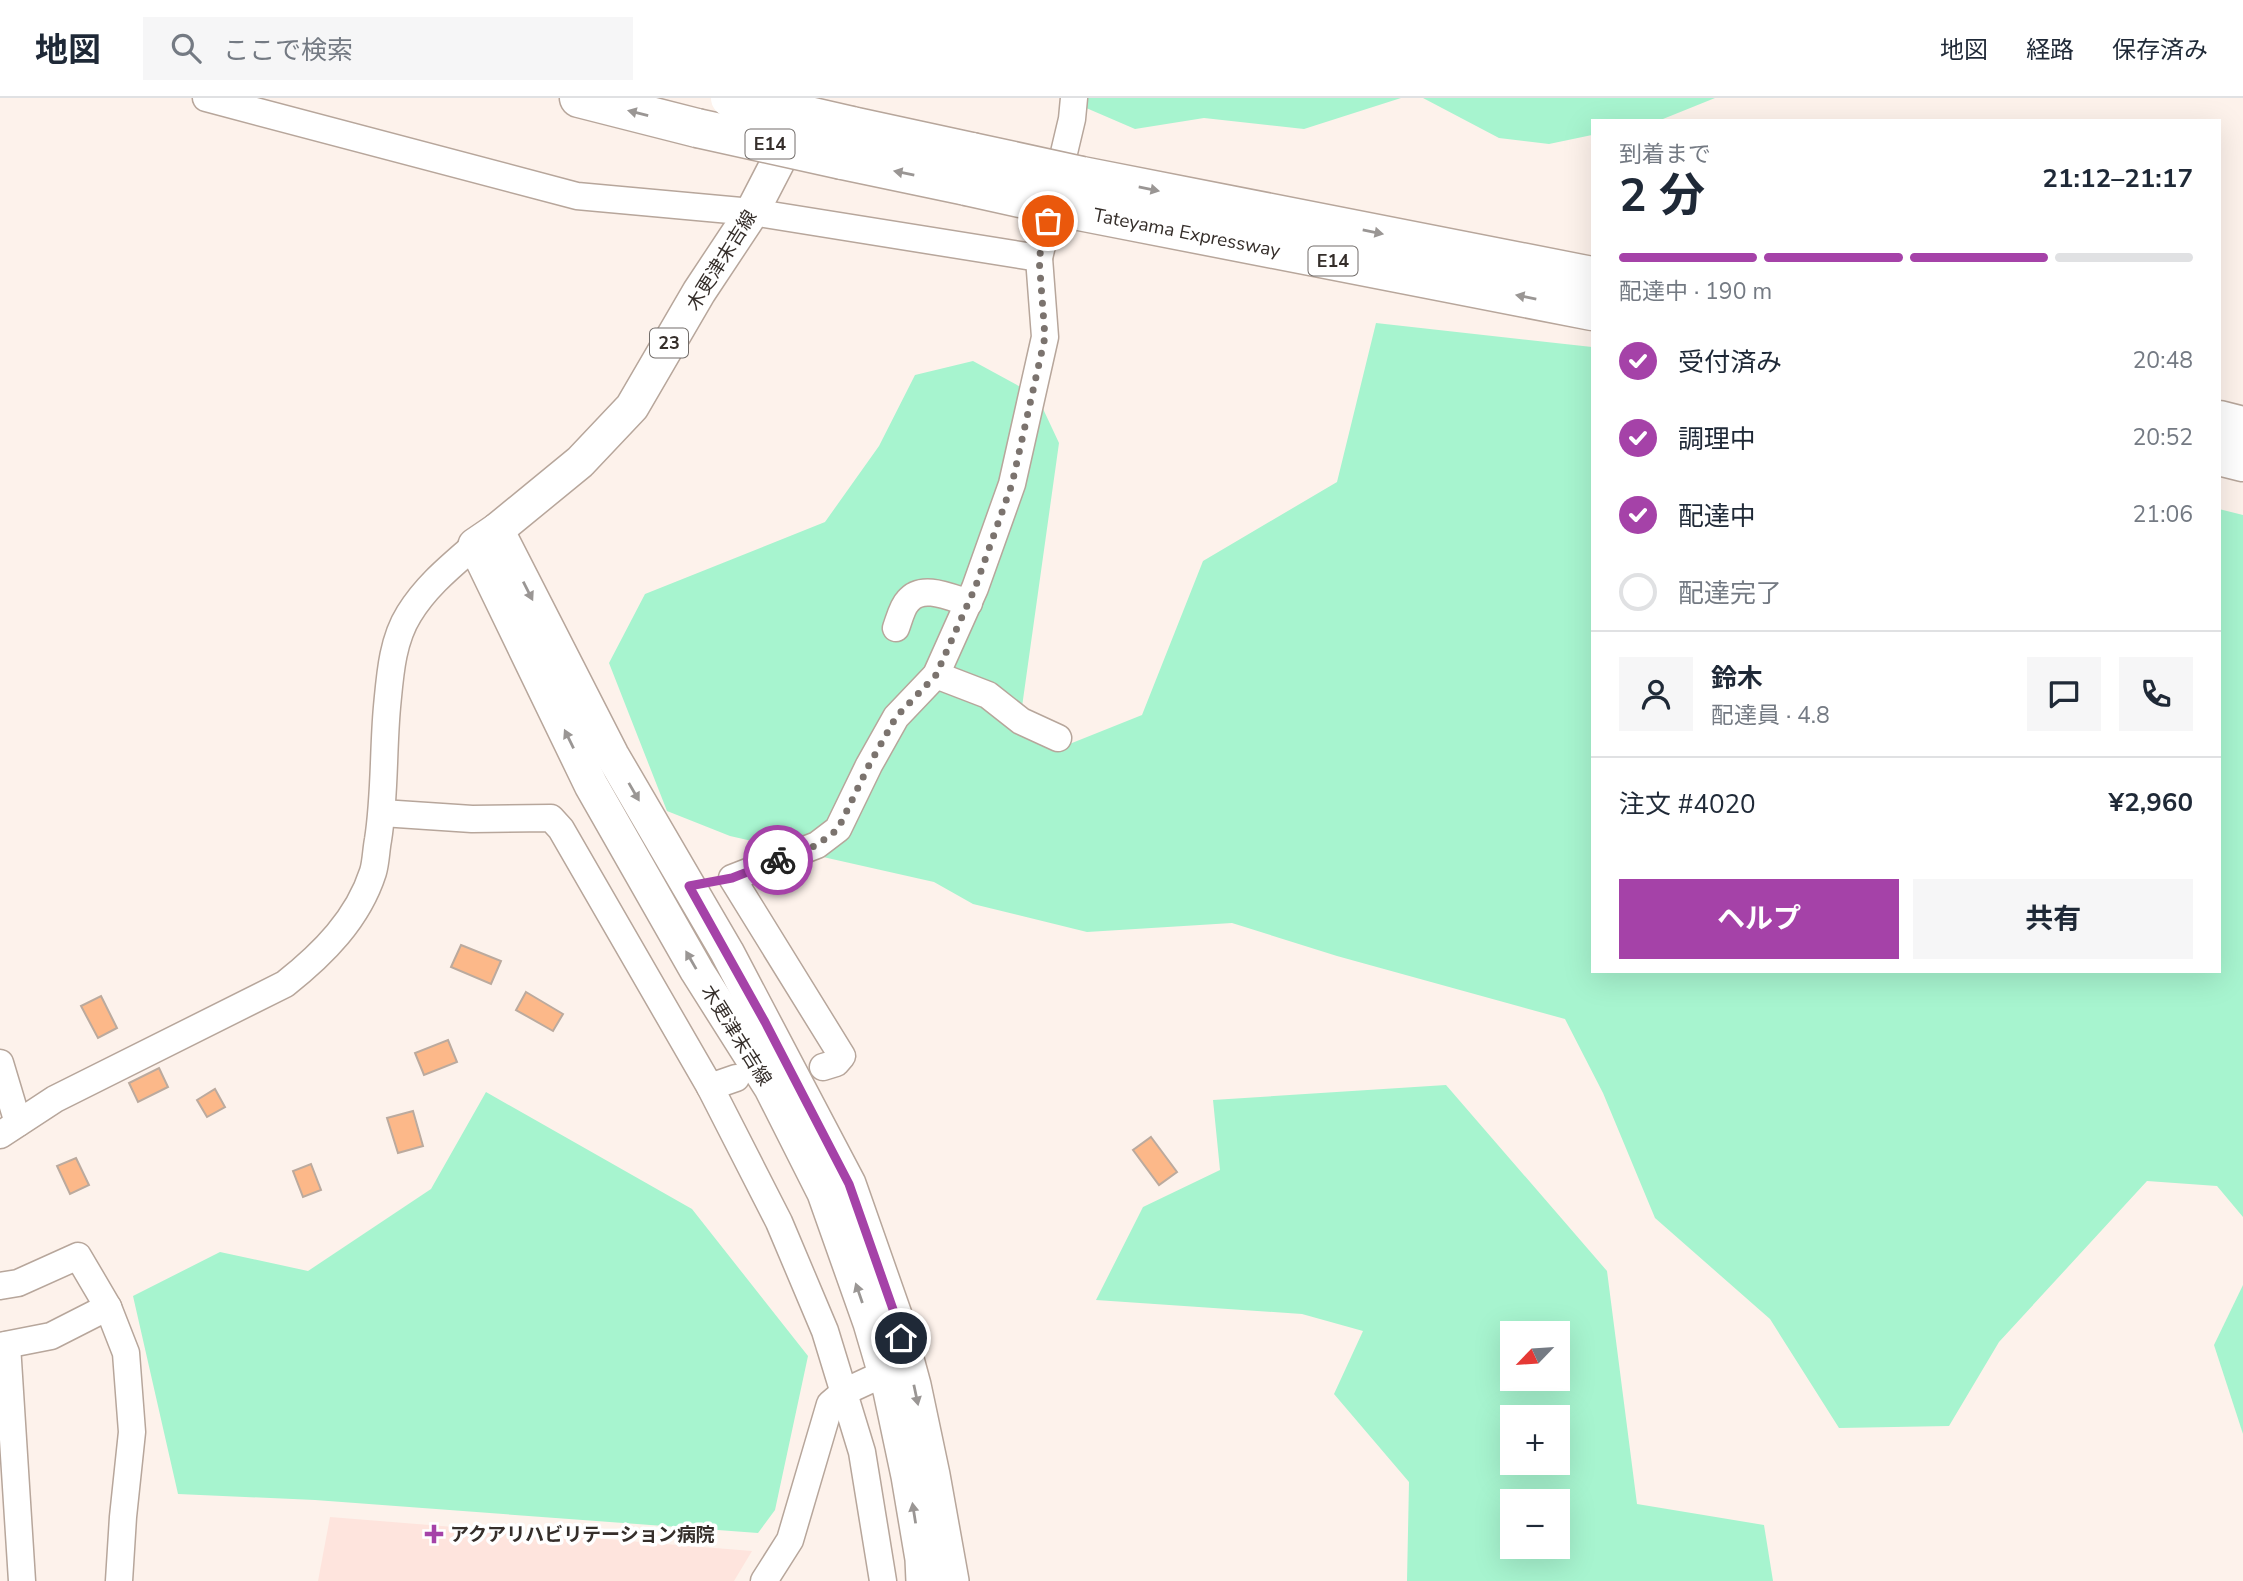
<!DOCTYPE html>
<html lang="ja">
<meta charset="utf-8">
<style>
:root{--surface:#fff;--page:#f6f6f7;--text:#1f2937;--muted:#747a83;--line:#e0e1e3;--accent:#a542a8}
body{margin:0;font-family:"Nunito Sans","Noto Sans JP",sans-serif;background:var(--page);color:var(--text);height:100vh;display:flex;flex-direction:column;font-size:26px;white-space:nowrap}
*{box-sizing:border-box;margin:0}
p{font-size:23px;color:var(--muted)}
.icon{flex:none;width:38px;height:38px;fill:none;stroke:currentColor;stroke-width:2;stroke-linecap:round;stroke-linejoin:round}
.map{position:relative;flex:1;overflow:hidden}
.side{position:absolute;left:1591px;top:21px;width:630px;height:854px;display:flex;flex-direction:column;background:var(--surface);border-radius:0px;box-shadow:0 7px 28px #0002}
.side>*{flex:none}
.needle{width:46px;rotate:245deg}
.tools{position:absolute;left:1500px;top:1223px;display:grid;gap:14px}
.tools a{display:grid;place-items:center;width:70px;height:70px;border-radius:0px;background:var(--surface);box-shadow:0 7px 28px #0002;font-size:35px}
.pin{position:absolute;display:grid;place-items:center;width:60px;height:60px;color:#fff;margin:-30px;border:4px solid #fff;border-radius:50%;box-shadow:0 2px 7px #0007}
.courier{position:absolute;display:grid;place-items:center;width:70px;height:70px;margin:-35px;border:5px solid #a542a8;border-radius:50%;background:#fff;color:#222;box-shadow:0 2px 9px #0007}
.summary em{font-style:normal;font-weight:700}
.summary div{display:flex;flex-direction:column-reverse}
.summary{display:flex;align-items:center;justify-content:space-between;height:119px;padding:0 28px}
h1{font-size:46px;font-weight:700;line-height:52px}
.bar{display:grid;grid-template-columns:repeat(4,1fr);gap:10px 7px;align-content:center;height:84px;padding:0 28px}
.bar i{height:9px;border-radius:5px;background:var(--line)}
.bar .on{background:var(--accent)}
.bar p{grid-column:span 4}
.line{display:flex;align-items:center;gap:18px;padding:0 28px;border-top:2px solid var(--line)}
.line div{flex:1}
.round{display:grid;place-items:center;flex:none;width:74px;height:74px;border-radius:0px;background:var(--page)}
ol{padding:0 28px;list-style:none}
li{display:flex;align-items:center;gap:21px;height:77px}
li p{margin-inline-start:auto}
li .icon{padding:7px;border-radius:50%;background:var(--accent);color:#fff;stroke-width:4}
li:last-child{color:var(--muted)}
li i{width:38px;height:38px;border:4px solid var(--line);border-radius:50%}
.primary-button{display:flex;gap:14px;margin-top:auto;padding:14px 28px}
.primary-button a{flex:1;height:80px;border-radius:0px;background:var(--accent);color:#fff;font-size:28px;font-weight:700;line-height:80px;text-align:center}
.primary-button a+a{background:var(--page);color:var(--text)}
header{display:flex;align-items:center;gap:42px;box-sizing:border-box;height:98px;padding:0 35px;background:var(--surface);border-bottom:2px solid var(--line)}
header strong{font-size:33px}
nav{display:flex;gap:38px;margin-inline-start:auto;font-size:24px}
.search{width:490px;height:63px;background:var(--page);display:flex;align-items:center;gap:18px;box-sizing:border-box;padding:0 24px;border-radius:0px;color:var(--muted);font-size:26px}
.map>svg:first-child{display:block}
</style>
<header>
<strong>地図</strong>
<div class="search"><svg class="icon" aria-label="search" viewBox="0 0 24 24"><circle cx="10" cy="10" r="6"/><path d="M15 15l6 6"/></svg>ここで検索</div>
<nav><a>地図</a><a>経路</a><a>保存済み</a></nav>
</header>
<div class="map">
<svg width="2243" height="1483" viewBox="0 0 2243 1483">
<rect width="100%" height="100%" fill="#fdf2eb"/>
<path fill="#fee4dd" d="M 330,1419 L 752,1453 L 734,1483 L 318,1483 Z"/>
<g fill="#a7f4cf" fill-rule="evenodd">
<path d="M 1063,0 L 1401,0 L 1304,31 L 1204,20 L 1135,31 Z"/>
<path d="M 1423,0 L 1715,0 L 1658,23 L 1592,23 L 1592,37 L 1549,46 L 1499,40 Z"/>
<path d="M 1376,225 L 1592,249 L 1592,873 L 2219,873 L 2219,411 L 2243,417 L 2243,1119 L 2217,1088 L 2147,1083 L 1999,1244 L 1949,1328 L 1839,1330 L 1770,1221 L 1655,1120 L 1603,995 L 1565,921 L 1337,858 L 1232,825 L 1087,834 L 973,806 L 934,784 L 730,738 L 667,713 L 609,565 L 645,496 L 825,424 L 879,348 L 915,277 L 973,263 L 1037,298 L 1059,345 L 1021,616 L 1057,651 L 1142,617 L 1203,463 L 1337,384 Z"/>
<path d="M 1446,987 L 1607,1173 L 1637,1406 L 1764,1427 L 1773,1483 L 1407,1483 L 1409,1384 L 1334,1296 L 1363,1233 L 1302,1216 L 1096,1202 L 1143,1109 L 1220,1072 L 1213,1002 ZM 1512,1236 L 1558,1236 L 1558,1281 L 1512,1281 ZM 1512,1320 L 1558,1320 L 1558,1365 L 1512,1365 ZM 1512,1404 L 1558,1404 L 1558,1449 L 1512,1449 Z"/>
<path d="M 486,994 L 692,1111 L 808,1258 L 775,1412 L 758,1435 L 315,1402 L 178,1396 L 133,1198 L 220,1154 L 308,1173 L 431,1091 Z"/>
<path d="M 2243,1187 L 2243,1336 L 2214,1247 Z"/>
</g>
<g fill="#fcb889" stroke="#bbaa9e" stroke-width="2">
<path d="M 461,847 L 501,863 L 491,886 L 451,869 Z"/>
<path d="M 526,894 L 563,916 L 553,933 L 516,912 Z"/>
<path d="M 101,898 L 117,930 L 98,940 L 81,908 Z"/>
<path d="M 448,942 L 457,964 L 424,977 L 415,955 Z"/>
<path d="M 159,970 L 168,989 L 138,1004 L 129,985 Z"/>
<path d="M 215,991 L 225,1009 L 207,1019 L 197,1002 Z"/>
<path d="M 413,1013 L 423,1048 L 398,1055 L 387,1020 Z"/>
<path d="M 1151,1039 L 1177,1074 L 1159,1087 L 1133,1052 Z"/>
<path d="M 76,1060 L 89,1087 L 70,1096 L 57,1068 Z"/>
<path d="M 311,1066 L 321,1092 L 303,1099 L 293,1073 Z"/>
</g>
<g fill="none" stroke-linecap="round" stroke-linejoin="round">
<defs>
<g id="minor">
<path d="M 206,0 L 577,98 L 752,114 L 1039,160"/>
<path d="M 896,530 C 899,522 902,509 908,503 C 922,485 952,500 969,505"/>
<path d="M 936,577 L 988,597 L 1021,623 L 1058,640"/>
<path d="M 382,715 L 472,721 L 551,720 L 561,731 L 710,989 L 779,1124 L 825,1233 L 862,1354 L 883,1483"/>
<path d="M 0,965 L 18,1025"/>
<path d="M 823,969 L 836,965 L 842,958 L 732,780 L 817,747 L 838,731 L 869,667 L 896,619 L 936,577 L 975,490 L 1012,386 L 1045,239 L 1039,160 L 1072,21 L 1074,0"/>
<path d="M 710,989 L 736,980"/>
<path d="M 0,1037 L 55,1001 L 285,886 C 323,856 358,821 373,774 C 376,764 376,752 378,742 C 385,698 383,653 387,609 C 390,578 392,543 409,516 C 426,488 451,468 475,447"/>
<path d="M 0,1188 L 18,1185 L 78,1158 L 108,1209 L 126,1255 L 132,1334 L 123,1419 L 119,1483"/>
<path d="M 7,1247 L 22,1483"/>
<path d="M 0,1248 L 51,1238 L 108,1209"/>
<path d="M 764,1483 L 790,1442 L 830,1306 L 844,1294 L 885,1275"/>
</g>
<g id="major">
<path d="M 797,27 L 752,114 L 699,194 L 632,309 L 580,364 L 497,432 L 475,447 L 591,687 L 697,873 L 771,990 L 824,1095 L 870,1225 L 890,1293 L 908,1378 L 922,1461 L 923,1483"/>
<path d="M 497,432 L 612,657 L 727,854 L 849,1086 L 895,1217 L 914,1287 L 933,1377 L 952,1483"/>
</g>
<g id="highway">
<path d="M 579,0 L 697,30"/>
<path d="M 852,28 L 972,54"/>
<path d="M 842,62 L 966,88"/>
<path d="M 1082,78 L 1592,178"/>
<path d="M 1074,112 L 1592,213"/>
<path d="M 2219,322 L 2243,328"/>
<path d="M 2219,358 L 2243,364"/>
</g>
</defs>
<use href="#minor" stroke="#b7a69b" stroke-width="29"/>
<use href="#major" stroke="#b7a69b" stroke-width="36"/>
<use href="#highway" stroke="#b7a69b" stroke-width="41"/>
<use href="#minor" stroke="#fff" stroke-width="26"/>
<use href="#major" stroke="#fff" stroke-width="33"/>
<use href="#highway" stroke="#fff" stroke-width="38"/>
<defs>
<g id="highway-bridge">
<path d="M 730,0 L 852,28"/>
<path d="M 697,30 L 842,62"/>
<path d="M 972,54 L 1082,78"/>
<path d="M 966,88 L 1074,112"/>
</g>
</defs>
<use href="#highway-bridge" stroke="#b7a69b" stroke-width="41" stroke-linecap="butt"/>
<use href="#highway-bridge" stroke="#fff" stroke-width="38"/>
</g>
<defs><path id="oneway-solid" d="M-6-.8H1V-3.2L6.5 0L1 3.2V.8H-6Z" transform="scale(1.75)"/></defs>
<g fill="#9a9694">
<use href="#oneway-solid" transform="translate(638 15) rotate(-166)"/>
<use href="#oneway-solid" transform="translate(904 75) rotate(-169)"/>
<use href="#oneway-solid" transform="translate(1149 91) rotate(11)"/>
<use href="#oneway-solid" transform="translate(1373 134) rotate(11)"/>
<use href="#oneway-solid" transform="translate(1526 199) rotate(-169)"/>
<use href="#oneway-solid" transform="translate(528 493) rotate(63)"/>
<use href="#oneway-solid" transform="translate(569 641) rotate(-116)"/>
<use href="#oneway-solid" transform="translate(634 694) rotate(60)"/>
<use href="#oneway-solid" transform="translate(691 862) rotate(-120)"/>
<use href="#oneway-solid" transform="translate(859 1195) rotate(-109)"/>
<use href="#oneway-solid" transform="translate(916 1297) rotate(78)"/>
<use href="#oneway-solid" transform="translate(914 1415) rotate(-99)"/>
</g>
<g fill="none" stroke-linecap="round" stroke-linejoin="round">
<path stroke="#7b736e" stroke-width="7" stroke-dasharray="0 12.6" d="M 778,762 L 817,747 L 838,731 L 869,667 L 896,619 L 936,577 L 975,490 L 1012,386 L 1045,239 L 1039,160 L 1048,123"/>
<path stroke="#a542a8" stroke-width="9" d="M 778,762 L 732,780 L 689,788 L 765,924 L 849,1086 L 895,1217 L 901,1240"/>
</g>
<path fill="#a542a8" stroke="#fff" stroke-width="2.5" d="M430.5 1425.5h7v7h7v7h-7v7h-7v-7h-7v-7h7z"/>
<g text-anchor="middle" stroke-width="7" stroke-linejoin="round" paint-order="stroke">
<g fill="#fff" stroke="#726d6a" stroke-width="2">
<rect x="745.5" y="31.5" width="49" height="29" rx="5"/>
<rect x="1308.5" y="148.5" width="49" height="29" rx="5"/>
<rect x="650" y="230.5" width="38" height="29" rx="5"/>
</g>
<g font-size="18" font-weight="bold" fill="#352e2a">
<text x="770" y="52">E14</text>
<text x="1333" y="169">E14</text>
<text x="669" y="251">23</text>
</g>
<g font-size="19" fill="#352e2a" stroke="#fff">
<text transform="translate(1187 134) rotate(11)" y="7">Tateyama Expressway</text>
<text transform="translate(721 162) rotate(-58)" y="7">木更津末吉線</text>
<text transform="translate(737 937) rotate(58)" y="7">木更津末吉線</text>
</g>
<g font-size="19" font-weight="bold" fill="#352e2a" stroke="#fff" text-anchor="start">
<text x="450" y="1443">アクアリハビリテーション病院</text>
</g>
</g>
</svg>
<div class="tools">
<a><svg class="needle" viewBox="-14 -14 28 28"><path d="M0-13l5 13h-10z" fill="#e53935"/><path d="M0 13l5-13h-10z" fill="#747a83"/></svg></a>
<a>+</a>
<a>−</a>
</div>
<div class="pin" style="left:1048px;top:123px;background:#ea580c"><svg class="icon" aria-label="bag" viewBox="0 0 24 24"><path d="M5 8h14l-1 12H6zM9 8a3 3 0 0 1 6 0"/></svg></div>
<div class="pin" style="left:901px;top:1240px;background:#1f2937"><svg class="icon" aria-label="home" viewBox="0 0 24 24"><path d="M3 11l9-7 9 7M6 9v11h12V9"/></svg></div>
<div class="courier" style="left:778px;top:762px"><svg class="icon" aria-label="bike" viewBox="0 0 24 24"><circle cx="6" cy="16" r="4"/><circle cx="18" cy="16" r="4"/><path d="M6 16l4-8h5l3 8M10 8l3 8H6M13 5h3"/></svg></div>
<section class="side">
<div class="summary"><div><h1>2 分</h1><p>到着まで</p></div><em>21:12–21:17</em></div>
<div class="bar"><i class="on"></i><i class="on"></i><i class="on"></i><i></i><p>配達中 · 190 m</p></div>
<ol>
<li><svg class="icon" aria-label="check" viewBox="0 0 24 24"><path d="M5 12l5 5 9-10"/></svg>受付済み<p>20:48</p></li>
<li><svg class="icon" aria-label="check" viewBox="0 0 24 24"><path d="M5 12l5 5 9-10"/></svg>調理中<p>20:52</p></li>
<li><svg class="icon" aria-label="check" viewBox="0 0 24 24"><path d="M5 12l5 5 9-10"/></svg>配達中<p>21:06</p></li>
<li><i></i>配達完了</li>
</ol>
<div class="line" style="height:126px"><a class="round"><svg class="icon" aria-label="person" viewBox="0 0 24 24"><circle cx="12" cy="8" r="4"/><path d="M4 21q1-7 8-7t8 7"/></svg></a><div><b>鈴木</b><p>配達員 · 4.8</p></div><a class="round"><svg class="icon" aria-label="chat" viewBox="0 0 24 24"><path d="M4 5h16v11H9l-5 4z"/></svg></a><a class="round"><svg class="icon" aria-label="phone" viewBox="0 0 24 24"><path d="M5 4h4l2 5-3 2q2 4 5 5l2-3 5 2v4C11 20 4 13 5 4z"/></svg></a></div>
<div class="line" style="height:91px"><div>注文 #4020</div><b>¥2,960</b></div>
<div class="primary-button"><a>ヘルプ</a><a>共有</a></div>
</section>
</div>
